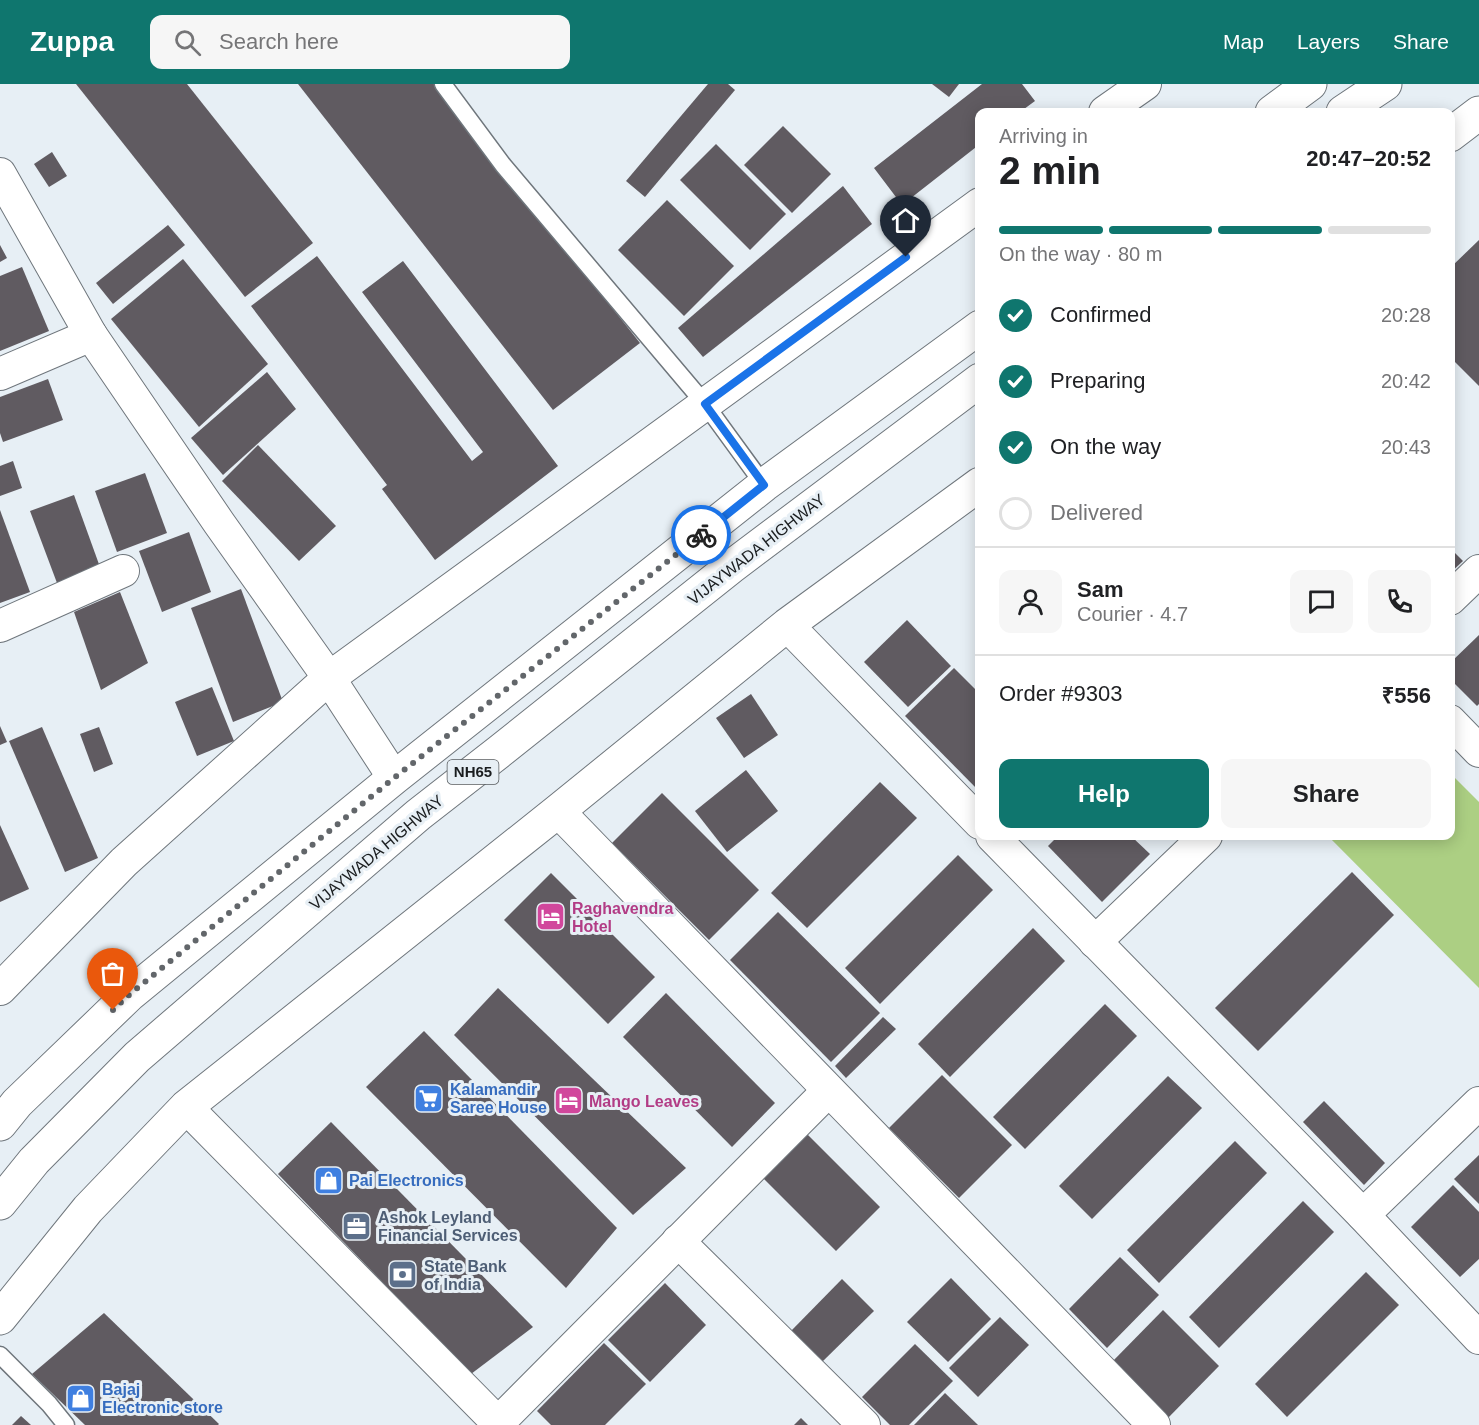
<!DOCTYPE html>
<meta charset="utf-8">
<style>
:root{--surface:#fff;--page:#f6f6f6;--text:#202124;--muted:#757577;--line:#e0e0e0;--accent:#0f766e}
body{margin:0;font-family:Helvetica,sans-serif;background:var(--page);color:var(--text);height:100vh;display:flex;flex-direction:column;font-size:22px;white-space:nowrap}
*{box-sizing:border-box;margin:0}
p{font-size:20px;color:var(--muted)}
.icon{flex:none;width:33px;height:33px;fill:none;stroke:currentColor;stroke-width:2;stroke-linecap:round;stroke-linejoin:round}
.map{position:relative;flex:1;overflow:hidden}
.details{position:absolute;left:975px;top:24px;width:480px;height:732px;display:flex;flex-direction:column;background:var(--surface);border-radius:12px;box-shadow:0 3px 15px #0003}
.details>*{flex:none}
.pin{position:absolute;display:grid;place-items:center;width:51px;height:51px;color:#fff;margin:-62px -26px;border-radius:50% 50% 50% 0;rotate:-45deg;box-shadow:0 0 6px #0007}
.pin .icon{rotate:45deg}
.courier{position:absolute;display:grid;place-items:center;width:60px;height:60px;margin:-30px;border:4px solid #1a73e8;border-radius:50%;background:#fff;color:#222;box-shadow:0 2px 8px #0007}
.headline em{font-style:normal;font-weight:700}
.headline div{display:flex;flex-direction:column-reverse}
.headline{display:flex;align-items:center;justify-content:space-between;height:102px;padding:0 24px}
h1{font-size:39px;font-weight:700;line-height:45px}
.bar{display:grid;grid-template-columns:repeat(4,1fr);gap:9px 6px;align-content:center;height:72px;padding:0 24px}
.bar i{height:8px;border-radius:4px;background:var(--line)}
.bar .active{background:var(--accent)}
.bar p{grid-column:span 4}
.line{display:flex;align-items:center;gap:15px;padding:0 24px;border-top:2px solid var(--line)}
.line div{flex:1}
.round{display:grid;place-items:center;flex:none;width:63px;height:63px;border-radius:12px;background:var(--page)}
ol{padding:0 24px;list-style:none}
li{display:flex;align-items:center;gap:18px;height:66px}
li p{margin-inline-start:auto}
li .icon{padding:6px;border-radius:50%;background:var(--accent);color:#fff;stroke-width:4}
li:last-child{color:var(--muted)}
li i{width:33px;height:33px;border:3px solid var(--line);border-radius:50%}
.cta{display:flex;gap:12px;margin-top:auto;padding:12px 24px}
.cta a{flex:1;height:69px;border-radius:12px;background:var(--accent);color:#fff;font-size:24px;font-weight:700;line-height:69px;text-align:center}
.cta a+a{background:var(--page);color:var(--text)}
header{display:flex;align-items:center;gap:36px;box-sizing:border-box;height:84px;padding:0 30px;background:var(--accent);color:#fff}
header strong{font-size:28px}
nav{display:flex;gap:33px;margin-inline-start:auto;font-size:21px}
.search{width:420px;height:54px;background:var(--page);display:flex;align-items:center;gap:15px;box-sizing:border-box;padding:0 21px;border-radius:12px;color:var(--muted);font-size:22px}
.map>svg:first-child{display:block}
</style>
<header>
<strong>Zuppa</strong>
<div class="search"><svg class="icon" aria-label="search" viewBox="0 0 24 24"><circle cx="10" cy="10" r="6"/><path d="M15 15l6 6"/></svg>Search here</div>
<nav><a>Map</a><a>Layers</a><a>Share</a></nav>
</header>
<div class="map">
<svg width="1479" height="1341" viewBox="0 0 1479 1341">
<rect width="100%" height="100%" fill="#e7eff5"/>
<path fill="#accf83" d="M 1451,690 L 1479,718 L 1479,904 L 1328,752 L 1450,752 Z"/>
<g fill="#605b61">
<path d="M 76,0 L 187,0 L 313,159 L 245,213 Z"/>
<path d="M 298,0 L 435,0 L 640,259 L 553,326 Z"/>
<path d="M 708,0 L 728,0 L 735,6 L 645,113 L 626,97 Z"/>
<path d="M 932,0 L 959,0 L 949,13 Z"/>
<path d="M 982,0 L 1022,0 L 1035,17 L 1020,28 L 980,28 L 980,60 L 902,121 L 874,84 Z"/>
<path d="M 783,42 L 831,90 L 792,129 L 744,81 Z"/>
<path d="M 716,60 L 786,130 L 750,166 L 680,96 Z"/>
<path d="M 52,68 L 67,92 L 49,103 L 34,80 Z"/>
<path d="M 843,102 L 872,140 L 703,273 L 678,244 Z"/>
<path d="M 667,116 L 734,182 L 684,232 L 618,166 Z"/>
<path d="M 168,141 L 185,161 L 113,220 L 96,199 Z"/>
<path d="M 1479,156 L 1479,302 L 1450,273 L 1450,184 Z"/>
<path d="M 0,161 L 7,174 L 0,178 Z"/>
<path d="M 317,172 L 472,377 L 483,368 L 362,208 L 403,177 L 558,382 L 435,476 L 382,405 L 387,401 L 251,222 Z"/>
<path d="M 183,175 L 268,280 L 199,343 L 111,235 Z"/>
<path d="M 22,183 L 49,247 L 0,267 L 0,192 Z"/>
<path d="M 267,288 L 296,325 L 223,391 L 191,354 Z"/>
<path d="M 48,295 L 63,336 L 3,358 L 0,349 L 0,313 Z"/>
<path d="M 258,361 L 336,442 L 299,477 L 222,397 Z"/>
<path d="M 13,377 L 22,404 L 0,412 L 0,382 Z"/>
<path d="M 145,389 L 167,449 L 117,468 L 95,407 Z"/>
<path d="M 74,411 L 100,483 L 57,499 L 30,427 Z"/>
<path d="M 0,426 L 30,508 L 0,519 Z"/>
<path d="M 189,448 L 211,508 L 162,528 L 139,467 Z"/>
<path d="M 1450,464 L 1463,477 L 1450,489 Z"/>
<path d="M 241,505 L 283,618 L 233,638 L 191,524 Z"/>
<path d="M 120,508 L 148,579 L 101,606 L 74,528 Z"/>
<path d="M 907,536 L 951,582 L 908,623 L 864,578 Z"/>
<path d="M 1479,551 L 1479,620 L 1477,622 L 1450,595 L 1450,579 Z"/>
<path d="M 954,584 L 980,610 L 980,708 L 905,632 Z"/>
<path d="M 212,603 L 234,657 L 197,672 L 175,618 Z"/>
<path d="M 751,610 L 778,651 L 744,674 L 716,634 Z"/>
<path d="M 0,642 L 7,658 L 0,661 Z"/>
<path d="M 42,643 L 98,774 L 65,788 L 9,657 Z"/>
<path d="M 99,643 L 113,680 L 94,688 L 80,650 Z"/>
<path d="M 746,686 L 778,727 L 727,768 L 695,727 Z"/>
<path d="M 880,698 L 917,734 L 807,844 L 771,809 Z"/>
<path d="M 662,709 L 759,806 L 709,856 L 612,759 Z"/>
<path d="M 0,741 L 29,805 L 0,818 Z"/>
<path d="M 1058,752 L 1131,752 L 1150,770 L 1102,818 L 1048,762 Z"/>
<path d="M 958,771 L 993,806 L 880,920 L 845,884 Z"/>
<path d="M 1352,788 L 1394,831 L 1258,967 L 1215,924 Z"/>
<path d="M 551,789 L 655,893 L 608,940 L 504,836 Z"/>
<path d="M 778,828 L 880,929 L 831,978 L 730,876 Z"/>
<path d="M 1033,844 L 1065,877 L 950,993 L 918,960 Z"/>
<path d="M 498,904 L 686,1084 L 633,1131 L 454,951 Z"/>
<path d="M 666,909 L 775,1019 L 732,1063 L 623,953 Z"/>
<path d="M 1105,920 L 1137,952 L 1025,1065 L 993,1033 Z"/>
<path d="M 883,933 L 896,945 L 846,994 L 835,982 Z"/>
<path d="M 424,947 L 617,1144 L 566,1204 L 366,1003 Z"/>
<path d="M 942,991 L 1012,1061 L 959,1114 L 889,1044 Z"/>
<path d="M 1168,992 L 1202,1024 L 1092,1135 L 1059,1102 Z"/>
<path d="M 1324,1017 L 1385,1079 L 1364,1101 L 1303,1038 Z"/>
<path d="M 331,1038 L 533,1243 L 471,1290 L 278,1090 Z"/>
<path d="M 807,1050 L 880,1123 L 836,1167 L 763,1094 Z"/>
<path d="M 1235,1057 L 1267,1089 L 1159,1199 L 1127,1166 Z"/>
<path d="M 1479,1071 L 1479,1120 L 1454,1095 Z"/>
<path d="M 1453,1101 L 1479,1128 L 1479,1175 L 1460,1193 L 1411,1143 Z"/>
<path d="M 1303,1117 L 1334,1148 L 1219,1264 L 1189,1233 Z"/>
<path d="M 1120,1173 L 1159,1211 L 1107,1264 L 1069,1225 Z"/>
<path d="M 1366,1188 L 1399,1221 L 1287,1333 L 1255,1300 Z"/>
<path d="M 951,1194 L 991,1235 L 948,1278 L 907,1238 Z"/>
<path d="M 842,1195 L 874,1227 L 822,1278 L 791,1247 Z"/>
<path d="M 665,1199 L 706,1241 L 650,1298 L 608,1256 Z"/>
<path d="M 1163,1226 L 1219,1282 L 1167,1335 L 1111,1279 Z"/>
<path d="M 104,1229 L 219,1340 L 218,1341 L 85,1341 L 32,1290 Z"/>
<path d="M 1000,1233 L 1029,1261 L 978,1313 L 949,1284 Z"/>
<path d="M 604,1259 L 646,1300 L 605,1341 L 551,1341 L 537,1327 Z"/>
<path d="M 915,1260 L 953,1297 L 909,1341 L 890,1341 L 862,1313 Z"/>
<path d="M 945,1309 L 978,1341 L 914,1341 Z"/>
<path d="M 21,1332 L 31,1341 L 12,1341 Z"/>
<path d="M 801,1334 L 808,1341 L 794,1341 Z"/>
</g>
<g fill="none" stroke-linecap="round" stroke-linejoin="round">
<defs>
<g id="service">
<path d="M 443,0 L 503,81 L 705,320 L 764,401"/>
<path d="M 0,1271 L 49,1320 L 66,1341"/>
</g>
<g id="minor">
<path d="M 1105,28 L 1145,0"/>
<path d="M 0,90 L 91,251 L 219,439 L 329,594 L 394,694"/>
<path d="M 0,290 L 91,251"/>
<path d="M 1450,515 L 1479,487"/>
<path d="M 787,541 L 980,739"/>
<path d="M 0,542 L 123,487"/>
<path d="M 1450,637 L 1479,667"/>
<path d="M 558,727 L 1154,1341"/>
<path d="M 992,752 L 1363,1131 L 1479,1254"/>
<path d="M 1095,858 L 1206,752"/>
<path d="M 0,905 L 124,778 L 329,594 L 980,120"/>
<path d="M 186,1023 L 500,1341"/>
<path d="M 1363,1131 L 1479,1019"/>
<path d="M 678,1157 L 864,1341"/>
<path d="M 496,1341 L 828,1007"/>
</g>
<g id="tertiary">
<path d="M 1450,51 L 1479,29"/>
<path d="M 0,1234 L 88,1125 L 186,1023 L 558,727 L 787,541 L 980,400"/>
</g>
<g id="trunk">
<path d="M 1272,28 L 1310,0"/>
<path d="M 1343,28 L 1385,0"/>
<path d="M 0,1040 L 17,1019 L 129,911 L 394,694 L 764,401 L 980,243"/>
<path d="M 0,1119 L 34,1077 L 137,973 L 418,731 L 500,667 L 731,483 L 980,296"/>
</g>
</defs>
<use href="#service" stroke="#6f767c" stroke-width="19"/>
<use href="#minor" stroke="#6f767c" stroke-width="34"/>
<use href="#tertiary" stroke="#6f767c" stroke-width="35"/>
<use href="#trunk" stroke="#6f767c" stroke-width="35"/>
<use href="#service" stroke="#fff" stroke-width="16"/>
<use href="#minor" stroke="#fff" stroke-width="32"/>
<use href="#tertiary" stroke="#fff" stroke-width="33"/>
<use href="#trunk" stroke="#fff" stroke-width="33"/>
</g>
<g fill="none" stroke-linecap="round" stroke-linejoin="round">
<path stroke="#62666a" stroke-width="6" stroke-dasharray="0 10.8" d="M 113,926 L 129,911 L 394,694 L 701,451"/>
<path stroke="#1a73e8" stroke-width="8" d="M 701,451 L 764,401 L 705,320 L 906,173"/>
</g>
<defs>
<symbol id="hotel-square" viewBox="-11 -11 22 22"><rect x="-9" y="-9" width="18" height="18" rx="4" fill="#d1479c" stroke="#e7eff5"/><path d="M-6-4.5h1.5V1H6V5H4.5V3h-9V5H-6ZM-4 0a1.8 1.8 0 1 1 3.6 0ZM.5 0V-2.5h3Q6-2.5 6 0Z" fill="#fff"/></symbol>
<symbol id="supermarket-square" viewBox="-11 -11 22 22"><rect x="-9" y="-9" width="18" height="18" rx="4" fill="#3f7fe0" stroke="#e7eff5"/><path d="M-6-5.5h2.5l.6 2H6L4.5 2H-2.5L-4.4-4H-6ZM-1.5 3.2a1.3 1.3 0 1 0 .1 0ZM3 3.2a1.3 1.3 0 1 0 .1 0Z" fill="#fff"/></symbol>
<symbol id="shop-square" viewBox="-11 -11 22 22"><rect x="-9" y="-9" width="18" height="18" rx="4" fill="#3f7fe0" stroke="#e7eff5"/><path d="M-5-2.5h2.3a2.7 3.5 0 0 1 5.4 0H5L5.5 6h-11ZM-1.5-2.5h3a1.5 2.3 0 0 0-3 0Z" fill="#fff"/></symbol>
<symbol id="office-square" viewBox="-11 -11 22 22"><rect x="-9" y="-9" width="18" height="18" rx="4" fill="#5c6f8a" stroke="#e7eff5"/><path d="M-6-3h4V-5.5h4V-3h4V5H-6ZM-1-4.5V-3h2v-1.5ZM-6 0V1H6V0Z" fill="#fff"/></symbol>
<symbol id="bank-square" viewBox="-11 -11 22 22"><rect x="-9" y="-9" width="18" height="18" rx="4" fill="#5c6f8a" stroke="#e7eff5"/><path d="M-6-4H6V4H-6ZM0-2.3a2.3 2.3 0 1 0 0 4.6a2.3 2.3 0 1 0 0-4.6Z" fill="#fff"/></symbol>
</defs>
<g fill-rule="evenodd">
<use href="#hotel-square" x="534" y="816" width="33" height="33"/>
<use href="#supermarket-square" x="412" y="998" width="33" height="33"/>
<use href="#hotel-square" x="552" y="1000" width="33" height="33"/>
<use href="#shop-square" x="312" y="1080" width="33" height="33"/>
<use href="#office-square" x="340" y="1126" width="33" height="33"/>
<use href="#bank-square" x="386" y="1174" width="33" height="33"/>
<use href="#shop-square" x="64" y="1298" width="33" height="33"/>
</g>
<g text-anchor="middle" stroke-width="6" stroke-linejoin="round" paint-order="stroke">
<rect fill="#e7eff5" stroke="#585c5f" stroke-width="1.5" x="447.5" y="676" width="51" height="24" rx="4.5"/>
<g font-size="15" font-weight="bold" fill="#1a1d1f">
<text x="473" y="693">NH65</text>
</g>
<g font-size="16" fill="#1a1d1f" stroke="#e7eff5">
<text transform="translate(756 465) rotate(-38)" y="6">VIJAYWADA HIGHWAY</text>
<text transform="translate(376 768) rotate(-40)" y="6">VIJAYWADA HIGHWAY</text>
</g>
<g font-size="16" font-weight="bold" fill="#b23c85" stroke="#e7eff5" text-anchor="start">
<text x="572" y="830">Raghavendra<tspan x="572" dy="18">Hotel</tspan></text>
<text x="589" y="1023">Mango Leaves</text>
</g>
<g font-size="16" font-weight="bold" fill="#366cbe" stroke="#e7eff5" text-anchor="start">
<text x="450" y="1011">Kalamandir<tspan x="450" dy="18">Saree House</tspan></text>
<text x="349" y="1102">Pai Electronics</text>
<text x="102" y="1311">Bajaj<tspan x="102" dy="18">Electronic store</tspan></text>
</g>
<g font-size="16" font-weight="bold" fill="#4e5e75" stroke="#e7eff5" text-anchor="start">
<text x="378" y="1139">Ashok Leyland<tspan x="378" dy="18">Financial Services</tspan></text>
<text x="424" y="1188">State Bank<tspan x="424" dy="18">of India</tspan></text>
</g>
</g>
</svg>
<div class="pin" style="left:113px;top:926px;background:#ea580c"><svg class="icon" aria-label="bag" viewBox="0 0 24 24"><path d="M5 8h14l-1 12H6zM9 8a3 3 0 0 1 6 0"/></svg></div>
<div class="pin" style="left:906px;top:173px;background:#1f2937"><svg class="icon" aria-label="home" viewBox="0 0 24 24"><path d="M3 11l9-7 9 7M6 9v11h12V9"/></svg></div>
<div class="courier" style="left:701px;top:451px"><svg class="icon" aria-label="bike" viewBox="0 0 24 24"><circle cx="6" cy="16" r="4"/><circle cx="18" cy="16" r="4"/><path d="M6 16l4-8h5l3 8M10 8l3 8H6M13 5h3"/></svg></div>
<section class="details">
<div class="headline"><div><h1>2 min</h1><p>Arriving in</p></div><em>20:47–20:52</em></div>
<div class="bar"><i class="active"></i><i class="active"></i><i class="active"></i><i></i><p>On the way · 80 m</p></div>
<ol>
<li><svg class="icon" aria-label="check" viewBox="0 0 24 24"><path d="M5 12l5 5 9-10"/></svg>Confirmed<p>20:28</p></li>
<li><svg class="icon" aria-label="check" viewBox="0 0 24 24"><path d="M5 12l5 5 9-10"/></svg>Preparing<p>20:42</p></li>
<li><svg class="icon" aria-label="check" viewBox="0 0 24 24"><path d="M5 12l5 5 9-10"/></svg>On the way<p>20:43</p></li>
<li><i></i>Delivered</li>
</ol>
<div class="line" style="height:108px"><a class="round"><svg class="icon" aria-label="person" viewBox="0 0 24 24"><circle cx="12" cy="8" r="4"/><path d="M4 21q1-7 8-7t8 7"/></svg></a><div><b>Sam</b><p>Courier · 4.7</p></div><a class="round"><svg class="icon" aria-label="chat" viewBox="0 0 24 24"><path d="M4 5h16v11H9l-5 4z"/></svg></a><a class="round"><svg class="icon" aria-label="phone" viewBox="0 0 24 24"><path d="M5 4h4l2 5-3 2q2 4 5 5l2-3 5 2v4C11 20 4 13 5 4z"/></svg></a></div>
<div class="line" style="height:78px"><div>Order #9303</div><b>₹556</b></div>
<div class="cta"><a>Help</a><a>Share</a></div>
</section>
</div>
